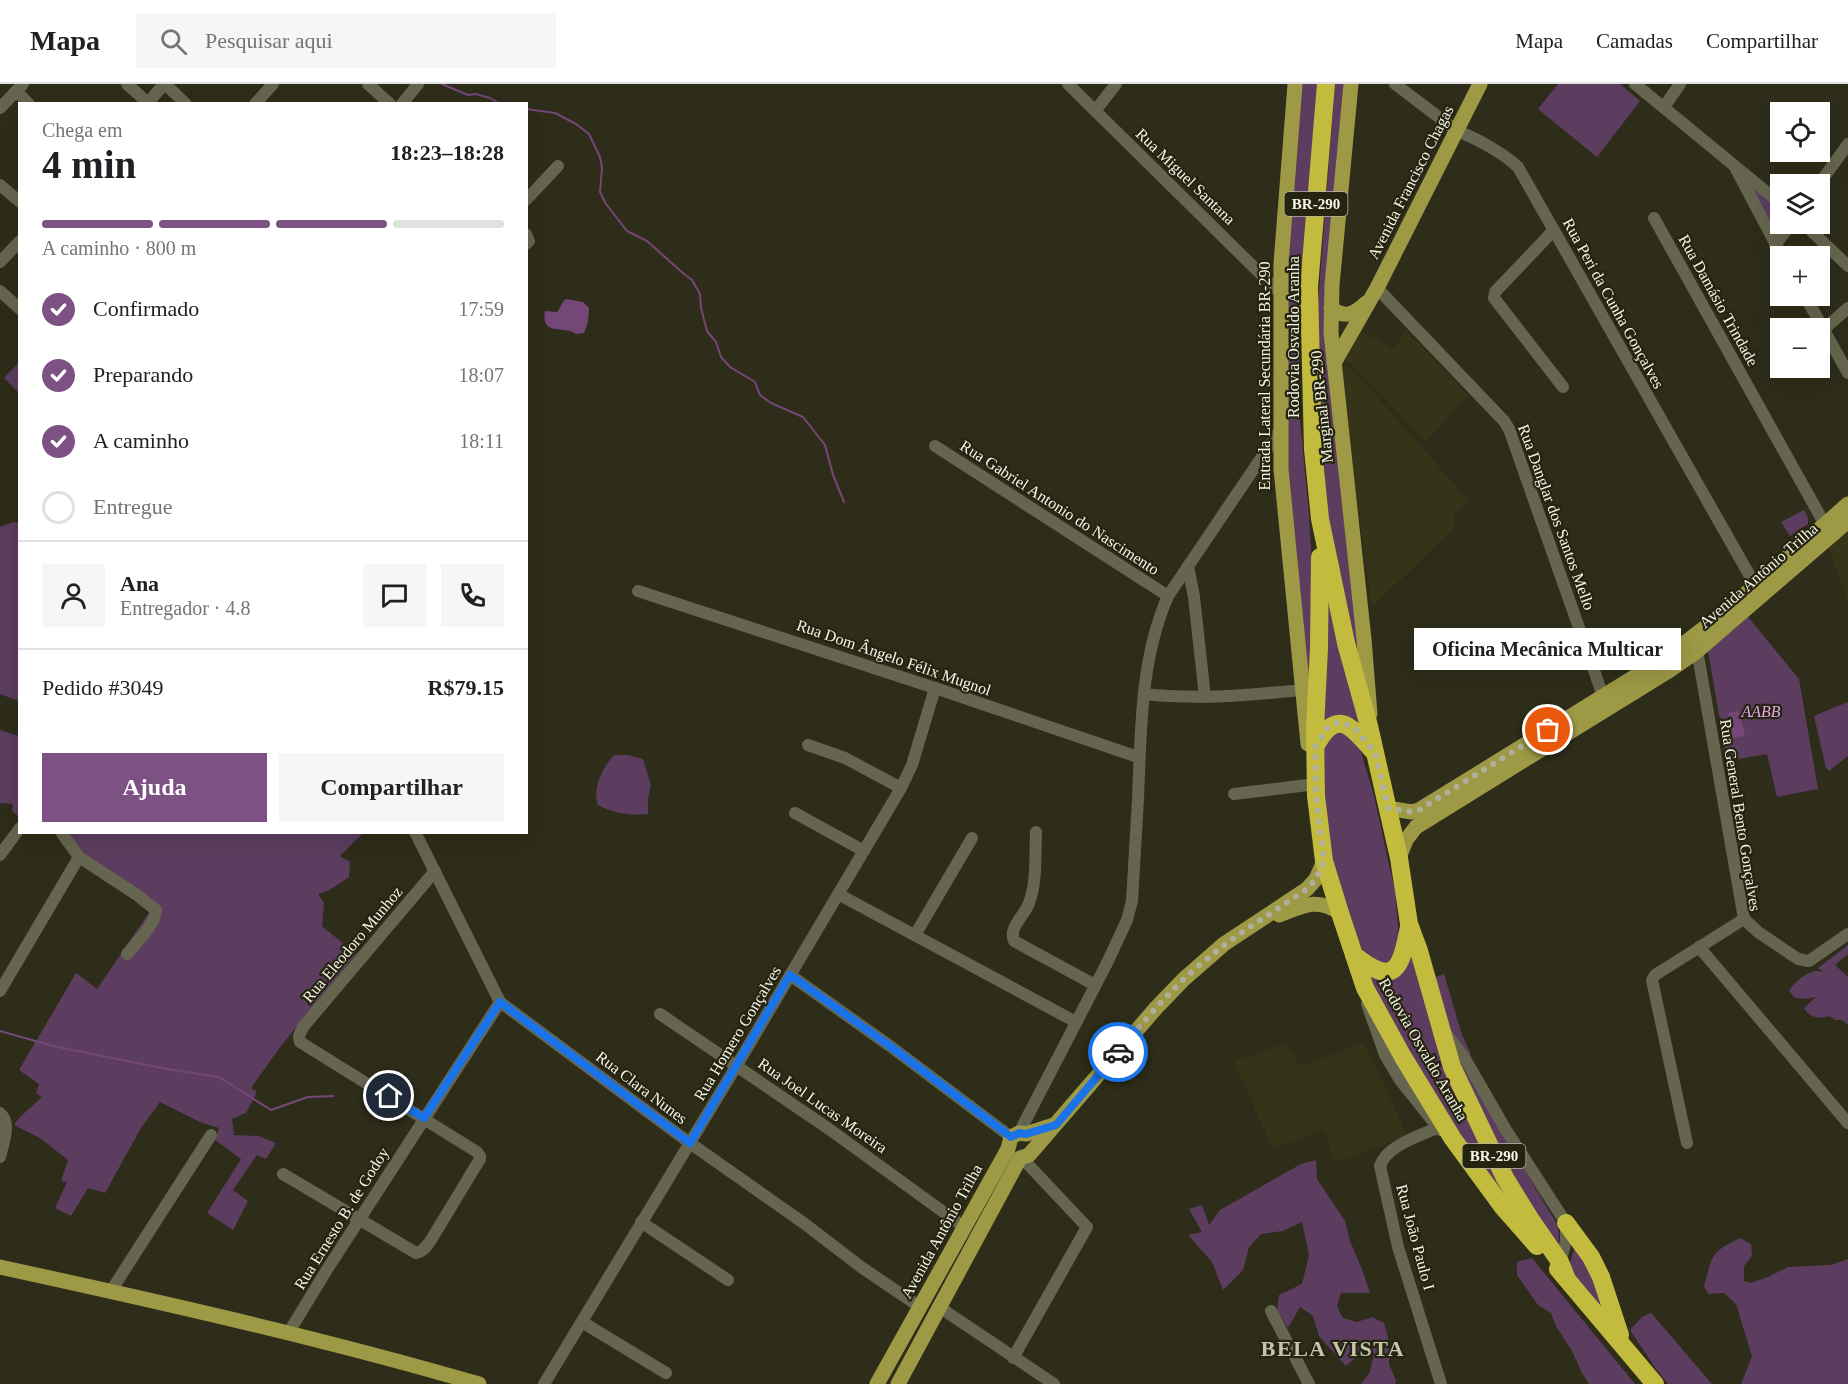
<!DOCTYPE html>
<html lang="pt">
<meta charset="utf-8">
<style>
:root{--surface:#fff;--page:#f6f6f6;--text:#202124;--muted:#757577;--line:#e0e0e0;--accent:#7d5183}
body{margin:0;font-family:Georgia,serif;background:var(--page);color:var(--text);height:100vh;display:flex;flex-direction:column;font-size:22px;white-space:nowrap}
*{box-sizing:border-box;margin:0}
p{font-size:20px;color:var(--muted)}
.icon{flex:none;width:33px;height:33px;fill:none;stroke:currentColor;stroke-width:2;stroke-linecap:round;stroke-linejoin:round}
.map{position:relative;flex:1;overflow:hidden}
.sheet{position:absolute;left:18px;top:18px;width:510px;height:732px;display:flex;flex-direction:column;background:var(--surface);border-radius:0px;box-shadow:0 6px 24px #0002}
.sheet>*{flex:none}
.buttons{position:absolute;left:1770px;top:18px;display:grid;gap:12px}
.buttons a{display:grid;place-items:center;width:60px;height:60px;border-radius:0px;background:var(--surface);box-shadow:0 6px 24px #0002;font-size:30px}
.pin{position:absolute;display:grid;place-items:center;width:51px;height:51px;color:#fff;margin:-26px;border:3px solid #fff;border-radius:50%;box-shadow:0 2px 6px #0007}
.courier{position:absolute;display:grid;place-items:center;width:60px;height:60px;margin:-30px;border:4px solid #1a73e8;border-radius:50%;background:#fff;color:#222;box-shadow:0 2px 8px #0007}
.bubble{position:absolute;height:42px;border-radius:0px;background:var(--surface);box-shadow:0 6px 24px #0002;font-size:20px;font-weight:700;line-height:42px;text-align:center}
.summary em{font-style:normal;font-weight:700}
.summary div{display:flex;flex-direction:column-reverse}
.summary{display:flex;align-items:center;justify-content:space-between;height:102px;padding:0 24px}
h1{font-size:39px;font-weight:700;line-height:45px}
.bar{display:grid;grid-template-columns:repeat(4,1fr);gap:9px 6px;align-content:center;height:72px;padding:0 24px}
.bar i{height:8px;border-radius:4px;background:var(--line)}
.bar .current{background:var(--accent)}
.bar p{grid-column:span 4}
.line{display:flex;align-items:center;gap:15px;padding:0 24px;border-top:2px solid var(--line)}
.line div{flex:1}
.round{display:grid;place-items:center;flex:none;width:63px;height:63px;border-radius:0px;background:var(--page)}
ol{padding:0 24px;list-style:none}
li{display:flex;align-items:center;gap:18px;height:66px}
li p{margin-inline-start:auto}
li .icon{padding:6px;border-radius:50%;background:var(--accent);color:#fff;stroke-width:4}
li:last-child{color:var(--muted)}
li i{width:33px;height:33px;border:3px solid var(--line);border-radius:50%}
.cta{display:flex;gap:12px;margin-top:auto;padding:12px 24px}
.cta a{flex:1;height:69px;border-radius:0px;background:var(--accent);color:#fff;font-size:24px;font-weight:700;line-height:69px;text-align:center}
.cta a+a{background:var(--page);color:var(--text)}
header{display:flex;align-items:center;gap:36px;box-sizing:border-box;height:84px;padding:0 30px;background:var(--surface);border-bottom:2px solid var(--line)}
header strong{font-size:28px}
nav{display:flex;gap:33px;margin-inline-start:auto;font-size:21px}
.search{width:420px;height:54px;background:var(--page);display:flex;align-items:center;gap:15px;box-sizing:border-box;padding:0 21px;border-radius:0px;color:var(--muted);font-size:22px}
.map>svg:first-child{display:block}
</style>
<header>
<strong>Mapa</strong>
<div class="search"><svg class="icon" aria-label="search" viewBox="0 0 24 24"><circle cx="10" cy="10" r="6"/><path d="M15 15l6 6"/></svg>Pesquisar aqui</div>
<nav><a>Mapa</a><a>Camadas</a><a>Compartilhar</a></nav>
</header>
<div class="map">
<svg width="1848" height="1300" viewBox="0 0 1848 1300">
<rect width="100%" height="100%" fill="#2e2d1a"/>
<g fill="#353419">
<path d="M 1406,246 L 1468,312 L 1425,358 L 1354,282 L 1344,276 L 1361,248 L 1394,265 Z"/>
<path d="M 1344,280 L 1357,290 L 1469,417 L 1453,432 L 1454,440 L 1453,445 L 1372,523 L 1338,289 L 1342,282 Z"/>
<path d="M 1848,445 L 1848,518 L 1828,462 Z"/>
<path d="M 1287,959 L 1300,982 L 1363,959 L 1380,991 L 1407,1052 L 1334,1079 L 1324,1046 L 1273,1065 L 1234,978 Z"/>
</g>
<g fill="#5c3d5f">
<path d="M 1301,0 L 1318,0 L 1301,206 L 1299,261 L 1300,336 L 1309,430 L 1314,520 L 1312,640 L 1283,353 L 1283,222 Z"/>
<path d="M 1335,0 L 1344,0 L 1326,249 L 1328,290 L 1356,546 L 1367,616 L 1331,464 L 1320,340 L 1317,232 Z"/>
<path d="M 1558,0 L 1620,0 L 1640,17 L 1597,73 L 1538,25 Z"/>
<path d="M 1749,100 L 1780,125 L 1780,140 L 1787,140 L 1778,151 Z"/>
<path d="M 19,278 L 19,309 L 4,294 Z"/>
<path d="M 1804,426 L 1808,434 L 1808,440 L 1790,452 L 1781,438 Z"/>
<path d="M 13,438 L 20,439 L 19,617 L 0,610 L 0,443 Z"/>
<path d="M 1325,494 L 1363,643 L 1355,635 L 1344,632 L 1324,644 Z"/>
<path d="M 1748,533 L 1799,595 L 1818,705 L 1777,713 L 1767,670 L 1727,677 L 1708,567 Z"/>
<path d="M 1848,618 L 1848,672 L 1829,687 L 1826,684 L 1814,632 Z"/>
<path d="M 1342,644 L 1358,658 L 1374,712 L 1388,776 L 1395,807 L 1399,854 L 1389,881 L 1367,873 L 1356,854 L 1344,819 L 1331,768 L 1325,732 L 1324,664 L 1328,653 Z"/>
<path d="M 0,646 L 19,652 L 19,733 L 12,727 L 13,720 L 0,719 Z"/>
<path d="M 614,671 L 628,671 L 643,675 L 651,701 L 648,714 L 648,730 C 631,732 612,729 598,721 C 592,704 603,683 614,671 Z"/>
<path d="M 61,749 L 363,749 L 340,772 L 350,778 L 349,793 L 328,807 L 318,810 L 324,819 L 322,842 L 356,870 L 281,962 L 251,1004 L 257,1008 L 246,1029 L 232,1035 L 234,1051 L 259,1052 L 276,1059 L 266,1075 L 257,1071 L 233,1106 L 248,1117 L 233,1146 L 207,1129 L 241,1075 L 215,1056 L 219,1044 L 200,1038 L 160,1018 L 141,1044 L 105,1109 L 88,1104 L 71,1132 L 55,1124 L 67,1098 L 61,1097 L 68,1076 L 40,1054 L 14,1041 C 21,1030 33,1022 42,1013 L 36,1009 L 39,1000 L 19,986 L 76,889 L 97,905 L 148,830 L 156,823 L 80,772 Z"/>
<path d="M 1411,853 L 1441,964 L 1535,1151 L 1457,1052 L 1366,889 L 1377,893 Z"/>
<path d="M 1848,861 L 1848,870 L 1835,881 L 1848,893 L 1848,941 L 1842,936 L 1835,936 L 1830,932 C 1819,935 1810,934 1804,924 L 1816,913 L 1805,915 L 1795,914 L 1789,907 C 1795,896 1812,883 1824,888 L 1818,884 Z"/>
<path d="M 1444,890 L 1462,951 L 1470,968 L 1470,976 L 1449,944 L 1433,894 Z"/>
<path d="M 1448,958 L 1557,1140 L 1559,1149 L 1558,1165 L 1522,1116 Z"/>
<path d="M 1316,1076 L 1317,1095 L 1345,1137 L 1350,1157 L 1362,1185 L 1370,1209 L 1341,1209 L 1337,1222 L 1343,1234 L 1357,1238 L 1372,1233 L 1384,1239 L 1390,1261 L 1389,1280 L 1396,1297 L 1395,1300 L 1361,1300 L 1370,1288 L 1374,1269 L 1361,1269 L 1346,1282 L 1319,1252 L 1313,1232 L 1300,1223 L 1288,1244 L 1277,1227 L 1279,1211 L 1302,1200 L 1309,1171 L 1302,1138 L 1283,1147 L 1261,1150 L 1249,1163 L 1243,1186 L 1223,1206 L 1212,1178 L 1188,1151 L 1202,1148 L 1189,1125 L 1202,1121 L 1209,1141 L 1220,1126 L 1301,1080 Z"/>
<path d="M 1740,1154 L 1751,1160 L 1752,1172 L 1744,1182 L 1744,1197 L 1750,1199 L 1768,1193 L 1788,1183 L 1831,1181 L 1848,1175 L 1848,1300 L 1741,1300 L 1752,1272 L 1736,1220 L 1724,1209 L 1708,1210 L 1704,1202 C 1713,1172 1709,1169 1740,1154 Z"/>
<path d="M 1577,1157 L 1613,1241 L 1568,1184 Z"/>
<path d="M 1532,1174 L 1635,1300 L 1589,1300 L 1582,1289 L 1572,1267 L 1556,1242 L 1551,1229 L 1538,1221 L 1517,1191 L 1517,1178 Z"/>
<path d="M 1651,1229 L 1706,1293 L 1712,1300 L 1668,1300 L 1656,1285 L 1630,1246 L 1642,1233 Z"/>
</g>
<g fill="#754779">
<path d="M 566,215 L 583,218 L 589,224 L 588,238 L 584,249 L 576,250 C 565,241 540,253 545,227 L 557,228 C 561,223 561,219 566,215 Z"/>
<path d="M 1739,627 L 1745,652 L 1733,654 L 1728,629 Z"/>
</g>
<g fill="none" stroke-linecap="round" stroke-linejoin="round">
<g stroke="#754779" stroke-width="2">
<path d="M 442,0 L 468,11 L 476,10 L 490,14 L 500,20"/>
<path d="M 526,25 L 555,29 L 576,40 L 589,50 L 600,73 L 602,84 L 600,108 L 606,120 L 627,147 L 647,157 L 684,190 L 692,196 L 700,210 L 701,224 L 707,247 L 716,258 L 721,273 L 730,283 L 755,298 L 760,311 L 771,319 L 803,333 L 825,361 L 833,391 L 844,418"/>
<path d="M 0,947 L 53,962 L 167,985 L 219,993 L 271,1026 L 308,1013 L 333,1012"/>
</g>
<g stroke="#666650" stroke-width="12">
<path d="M 127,0 L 148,19"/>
<path d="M 165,0 L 186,20"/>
<path d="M 368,0 L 390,20"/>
<path d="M 1068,0 L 1280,209"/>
<path d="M 1395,0 L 1457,47 C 1476,54 1503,69 1518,83 L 1759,508"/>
<path d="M 1635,0 L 1780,119"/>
<path d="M 16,7 L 29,20"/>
<path d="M 147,20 L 164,0"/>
<path d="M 255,20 L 273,0"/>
<path d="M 402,20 L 418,0"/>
<path d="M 1664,23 L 1680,0"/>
<path d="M 0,24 L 23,0"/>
<path d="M 1095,27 L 1116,0"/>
<path d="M 1736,85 L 1782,172"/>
<path d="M 1819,100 L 1848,60"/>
<path d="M 0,101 L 20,118"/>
<path d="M 526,116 L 558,82"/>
<path d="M 1654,134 L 1824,439"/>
<path d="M 1804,140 L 1848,182"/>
<path d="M 1554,146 L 1495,208 L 1494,214 L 1563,303"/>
<path d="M 526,150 L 529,157 L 526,160"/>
<path d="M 1775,161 L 1791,140"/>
<path d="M 0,178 L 20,157"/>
<path d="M 1377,204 L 1504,337 L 1509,345 L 1603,612"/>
<path d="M 0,207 L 20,225"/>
<path d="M 1805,212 L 1848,289"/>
<path d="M 1824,245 L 1848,224"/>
<path d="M 935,362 L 1168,512"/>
<path d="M 1188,482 L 1194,513 L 1205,613"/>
<path d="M 638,507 L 935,604 L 1138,673"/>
<path d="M 1696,568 L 1699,577 L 1744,835"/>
<path d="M 1144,610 C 1197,616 1249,611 1302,606"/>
<path d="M 808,661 L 845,674 L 901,704"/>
<path d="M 1234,710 L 1316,700"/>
<path d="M 795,729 L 864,767"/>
<path d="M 415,748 L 500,918 L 687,1057 L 805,1140 L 861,1183 L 920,1223"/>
<path d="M 1036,748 C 1035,769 1037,799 1029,819 C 1025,831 1008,844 1014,857 L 1095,901"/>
<path d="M 0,771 L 20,744"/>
<path d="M 79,773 L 137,811 L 156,826 C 155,841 137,858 127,870"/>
<path d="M 838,810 L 1076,938"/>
<path d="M 1744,835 L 1758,848 L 1798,875 L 1809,877 L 1848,850"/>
<path d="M 915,851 L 972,754"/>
<path d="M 1699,863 L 1848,1039"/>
<path d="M 790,891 L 890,962 L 1011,1053"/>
<path d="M 0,907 L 79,773 L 61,748"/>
<path d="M 1367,920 L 1385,971 L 1400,996 L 1440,1046"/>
<path d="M 660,930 L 829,1045 L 964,1143"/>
<path d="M 1447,951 L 1464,973 L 1506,1046 L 1566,1139 L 1566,1157 L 1560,1178"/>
<path d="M 0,1029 C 12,1039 3,1059 0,1073"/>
<path d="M 1437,1044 C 1419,1052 1386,1062 1380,1082 L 1398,1163 L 1441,1300"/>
<path d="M 1019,1049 L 1107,879 L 1127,836 L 1132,817 C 1134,783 1136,749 1138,715 C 1141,647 1140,576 1168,512 L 1280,346"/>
<path d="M 1687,1059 L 1652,896 L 1655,891 L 1744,835"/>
<path d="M 283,1090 L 416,1169 C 423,1168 427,1162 431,1156 L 480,1075 L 480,1072 L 477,1068 L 300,958 L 299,952 L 303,943 L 435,787"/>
<path d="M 641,1138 L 728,1196"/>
<path d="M 111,1207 L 211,1051"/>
<path d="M 939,1223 L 1054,1300"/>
<path d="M 1271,1227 L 1309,1300"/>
<path d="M 582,1238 L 666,1289"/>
<path d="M 289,1248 L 328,1184 L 500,918"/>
<path d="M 1013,1274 L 1087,1143 L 1022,1074"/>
<path d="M 544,1300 L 737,981 L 901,704 L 912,681 L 935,604"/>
</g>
<g stroke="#9e9945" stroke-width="15">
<path d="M 1295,0 L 1281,180 L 1281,385 L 1308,660"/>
<path d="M 1351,0 L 1332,201 L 1331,249 L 1364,555 L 1370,630"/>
<path d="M 1331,224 C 1345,235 1354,230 1366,219"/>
<path d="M 1334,279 L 1377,204 L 1480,0"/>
<path d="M 1387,724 L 1412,728 L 1419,726 L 1665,574 L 1725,528 L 1848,420"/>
<path d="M 1399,774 L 1406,756 L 1416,743 L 1670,586 L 1696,568 L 1848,437"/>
<path d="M 1279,831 C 1303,822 1317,813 1340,829"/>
<path d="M 0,1183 C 161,1218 321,1254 479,1300"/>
<path d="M 877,1300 L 1008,1065 L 1011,1053 L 1019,1049 L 1026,1050 L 1054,1041"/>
<path d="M 898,1300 L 1020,1074 L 1029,1071 L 1156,924 L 1184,895 L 1224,860 L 1307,805 L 1316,795 L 1324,777"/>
</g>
<g stroke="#c3bb3d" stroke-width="18">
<path d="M 1326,0 L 1309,203 L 1313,365 L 1320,435 L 1346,559 L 1369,642 L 1399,774 L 1409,840 L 1419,867 L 1452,983 L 1505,1094 L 1529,1133 L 1560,1178 L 1566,1193"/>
<path d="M 1320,473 L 1319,564 L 1315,644 L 1316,712 L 1324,777 L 1340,829 L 1365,904 L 1403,973 L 1453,1055 L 1502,1122 L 1537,1162"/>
<path d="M 1315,663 C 1336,624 1350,640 1372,666"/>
<path d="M 1354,871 C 1396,905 1401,883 1409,843"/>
<path d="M 1566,1139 L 1591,1173 L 1601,1193 L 1620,1251"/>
<path d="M 1558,1185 L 1655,1300"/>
</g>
</g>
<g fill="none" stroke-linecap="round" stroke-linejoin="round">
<path stroke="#afafa0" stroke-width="6" stroke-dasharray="0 10.8" d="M 1118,968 C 1146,935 1174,901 1208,874 C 1239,848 1274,828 1307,805 L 1316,795 L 1324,777 L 1316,712 L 1315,663 L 1326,645 L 1336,639 L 1349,641 L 1355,645 L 1375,668 L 1388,724 L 1412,728 L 1419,726 L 1548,646"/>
<path stroke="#1a73e8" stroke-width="8" d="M 389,1012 L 424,1034 L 500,918 L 690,1059 L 790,891 L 890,962 L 1011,1053 L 1019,1049 L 1026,1050 L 1056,1041 L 1118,968"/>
</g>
<g text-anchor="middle" stroke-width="4.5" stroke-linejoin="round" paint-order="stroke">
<g fill="#252411" stroke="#b7b6a8" stroke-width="1.5">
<rect x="1284.5" y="108" width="63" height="24" rx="4.5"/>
<rect x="1462.5" y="1060" width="63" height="24" rx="4.5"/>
</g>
<g font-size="15" font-weight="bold" fill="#f5f5e8">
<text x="1316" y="125">BR-290</text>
<text x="1494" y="1077">BR-290</text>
</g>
<g font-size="16" fill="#f5f5e8" stroke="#252411">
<text transform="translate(1186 92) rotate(44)" y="6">Rua Miguel Santana</text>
<text transform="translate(1410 98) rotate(-63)" y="6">Avenida Francisco Chagas</text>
<text transform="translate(1719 216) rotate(61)" y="6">Rua Damásio Trindade</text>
<text transform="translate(1614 219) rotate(61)" y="6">Rua Peri da Cunha Gonçalves</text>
<text transform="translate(1293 253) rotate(-90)" y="6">Rodovia Osvaldo Aranha</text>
<text transform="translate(1264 292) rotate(-90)" y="6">Entrada Lateral Secundária BR-290</text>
<text transform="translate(1321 323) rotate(-96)" y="6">Marginal BR-290</text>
<text transform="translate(1060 423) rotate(33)" y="6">Rua Gabriel Antonio do Nascimento</text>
<text transform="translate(1557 433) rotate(70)" y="6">Rua Danglar dos Santos Mello</text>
<text transform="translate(1758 491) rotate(-41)" y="6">Avenida Antônio Trilha</text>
<text transform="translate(894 573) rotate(19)" y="6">Rua Dom Ângelo Félix Mugnol</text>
<text transform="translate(1741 731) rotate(81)" y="6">Rua General Bento Gonçalves</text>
<text transform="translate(352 860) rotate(-50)" y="6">Rua Eleodoro Munhoz</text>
<text transform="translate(737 949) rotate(-59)" y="6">Rua Homero Gonçalves</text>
<text transform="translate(1424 965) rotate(60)" y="6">Rodovia Osvaldo Aranha</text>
<text transform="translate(642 1003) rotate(37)" y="6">Rua Clara Nunes</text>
<text transform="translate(823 1021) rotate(35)" y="6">Rua Joel Lucas Moreira</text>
<text transform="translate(341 1134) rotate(-58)" y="6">Rua Ernesto B. de Godoy</text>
<text transform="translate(941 1147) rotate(-61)" y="6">Avenida Antônio Trilha</text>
<text transform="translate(1416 1153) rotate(75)" y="6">Rua João Paulo I</text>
</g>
<g font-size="16" font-style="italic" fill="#e9a5f0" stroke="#252411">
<text x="1761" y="633">AABB</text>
</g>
<g font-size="22" font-weight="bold" letter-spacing="1.5" fill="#c5c4ac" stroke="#252411">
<text x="1333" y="1272">BELA VISTA</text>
</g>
</g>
</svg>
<div class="buttons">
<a><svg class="icon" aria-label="locate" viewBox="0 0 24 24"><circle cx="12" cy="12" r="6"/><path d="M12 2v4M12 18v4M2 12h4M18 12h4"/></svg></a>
<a><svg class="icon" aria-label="layers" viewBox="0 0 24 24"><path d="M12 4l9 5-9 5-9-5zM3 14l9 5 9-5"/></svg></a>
<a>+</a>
<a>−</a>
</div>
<div class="pin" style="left:1548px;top:646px;background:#ea580c"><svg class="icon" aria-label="bag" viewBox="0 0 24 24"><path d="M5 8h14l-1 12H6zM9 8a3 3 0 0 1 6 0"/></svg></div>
<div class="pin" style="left:389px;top:1012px;background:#1f2937"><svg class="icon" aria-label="home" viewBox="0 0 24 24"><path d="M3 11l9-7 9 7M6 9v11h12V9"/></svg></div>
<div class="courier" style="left:1118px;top:968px"><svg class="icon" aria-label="car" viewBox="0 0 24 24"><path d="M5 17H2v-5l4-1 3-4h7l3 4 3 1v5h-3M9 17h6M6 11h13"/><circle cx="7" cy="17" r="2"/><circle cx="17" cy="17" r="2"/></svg></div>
<div class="bubble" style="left:1414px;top:544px;width:267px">Oficina Mecânica Multicar</div>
<section class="sheet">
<div class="summary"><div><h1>4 min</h1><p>Chega em</p></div><em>18:23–18:28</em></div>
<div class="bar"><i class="current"></i><i class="current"></i><i class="current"></i><i></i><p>A caminho · 800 m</p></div>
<ol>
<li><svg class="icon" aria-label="check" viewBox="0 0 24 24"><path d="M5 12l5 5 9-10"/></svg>Confirmado<p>17:59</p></li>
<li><svg class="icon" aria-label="check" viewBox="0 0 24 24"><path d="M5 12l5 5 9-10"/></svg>Preparando<p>18:07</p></li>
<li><svg class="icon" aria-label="check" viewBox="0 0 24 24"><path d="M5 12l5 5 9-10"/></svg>A caminho<p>18:11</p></li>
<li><i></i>Entregue</li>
</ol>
<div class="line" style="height:108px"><a class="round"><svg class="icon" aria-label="person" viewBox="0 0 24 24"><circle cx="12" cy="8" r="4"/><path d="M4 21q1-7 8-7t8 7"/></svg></a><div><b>Ana</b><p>Entregador · 4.8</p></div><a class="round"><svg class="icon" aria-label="chat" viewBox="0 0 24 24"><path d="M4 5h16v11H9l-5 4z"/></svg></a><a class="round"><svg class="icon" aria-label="phone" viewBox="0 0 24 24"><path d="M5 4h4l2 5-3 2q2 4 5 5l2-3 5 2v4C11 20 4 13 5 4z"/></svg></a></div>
<div class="line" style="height:78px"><div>Pedido #3049</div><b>R$79.15</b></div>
<div class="cta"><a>Ajuda</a><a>Compartilhar</a></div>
</section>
</div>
